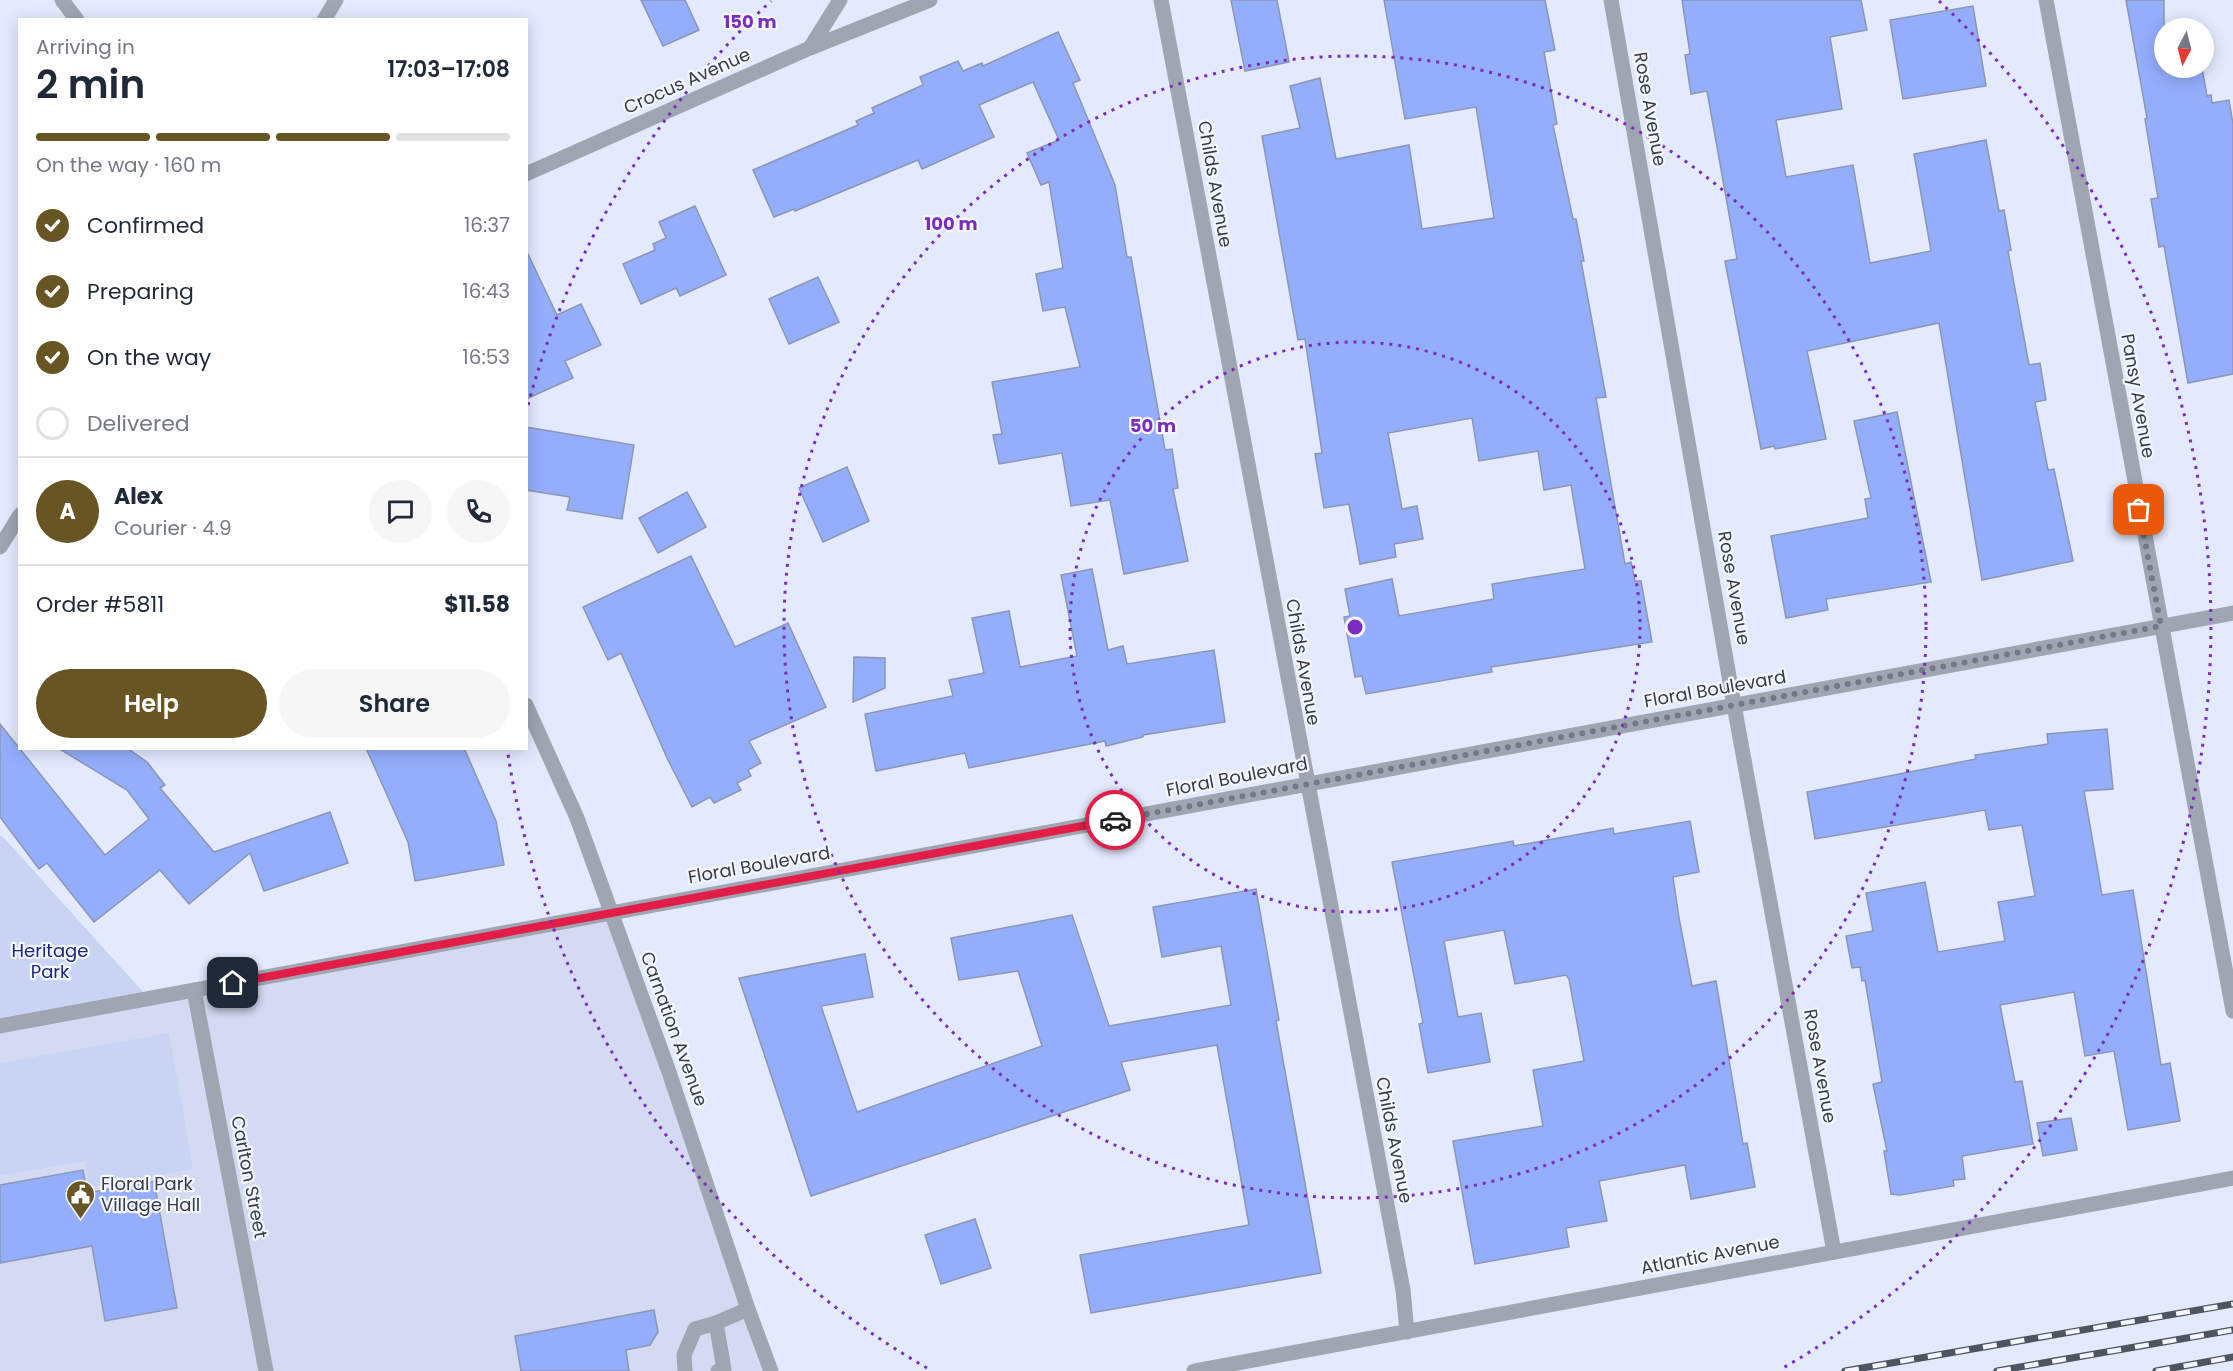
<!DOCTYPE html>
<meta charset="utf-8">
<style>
:root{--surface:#fff;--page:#f6f6f7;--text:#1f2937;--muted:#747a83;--line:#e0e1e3;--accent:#675523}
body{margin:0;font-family:Poppins,sans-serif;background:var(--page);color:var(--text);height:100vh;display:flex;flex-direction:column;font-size:22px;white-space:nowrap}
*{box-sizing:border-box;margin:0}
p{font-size:20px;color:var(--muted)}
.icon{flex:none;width:33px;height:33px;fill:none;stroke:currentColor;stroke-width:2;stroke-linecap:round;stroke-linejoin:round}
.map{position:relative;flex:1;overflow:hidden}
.drawer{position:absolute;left:18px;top:18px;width:510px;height:732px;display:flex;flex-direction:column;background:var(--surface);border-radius:0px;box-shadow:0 3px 15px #0003}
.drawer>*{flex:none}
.needle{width:39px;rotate:187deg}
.buttons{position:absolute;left:2154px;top:18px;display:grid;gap:12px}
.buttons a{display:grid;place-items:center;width:60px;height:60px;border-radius:50%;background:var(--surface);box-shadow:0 3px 15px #0003;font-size:30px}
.pin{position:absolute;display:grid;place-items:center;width:51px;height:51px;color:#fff;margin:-26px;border-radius:12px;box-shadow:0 3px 9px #0006}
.courier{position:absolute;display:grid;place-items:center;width:60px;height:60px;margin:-30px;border:4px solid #e11d48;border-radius:50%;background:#fff;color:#222;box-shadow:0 2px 8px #0007}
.head em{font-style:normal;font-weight:600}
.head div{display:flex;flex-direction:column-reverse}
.head{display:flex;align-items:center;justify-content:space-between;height:102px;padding:0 18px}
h1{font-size:39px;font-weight:600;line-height:45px}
.bar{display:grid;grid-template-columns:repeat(4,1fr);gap:9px 6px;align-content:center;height:72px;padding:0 18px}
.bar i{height:8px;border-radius:4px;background:var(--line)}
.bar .current{background:var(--accent)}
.bar p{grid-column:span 4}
.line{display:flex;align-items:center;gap:15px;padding:0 18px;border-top:2px solid var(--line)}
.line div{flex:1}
.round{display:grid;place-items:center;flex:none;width:63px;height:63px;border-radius:32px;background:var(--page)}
ol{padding:0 18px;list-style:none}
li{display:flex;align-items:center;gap:18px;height:66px}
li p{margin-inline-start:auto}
li .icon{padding:6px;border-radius:50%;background:var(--accent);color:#fff;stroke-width:4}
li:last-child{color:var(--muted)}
li i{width:33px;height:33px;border:3px solid var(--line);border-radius:50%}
.button{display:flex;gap:12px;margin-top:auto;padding:12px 18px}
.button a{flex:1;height:69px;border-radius:36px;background:var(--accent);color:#fff;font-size:24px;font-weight:600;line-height:69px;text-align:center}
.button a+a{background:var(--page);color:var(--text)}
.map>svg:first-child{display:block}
</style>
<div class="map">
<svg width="2233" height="1371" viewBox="0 0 2233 1371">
<rect width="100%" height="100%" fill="#e3eafd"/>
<path fill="#d3daf2" d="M 605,910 L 776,1371 L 0,1371 L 0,1019 Z"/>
<g fill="#c9d4f4">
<path d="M 0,835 L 4,838 L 144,993 L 0,1019 Z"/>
<path d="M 169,1033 L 193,1169 L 90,1187 L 85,1161 L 0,1176 L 0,1063 Z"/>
</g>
<g fill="#95aefc" stroke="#8c96b4" stroke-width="1.5">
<path d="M 641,0 L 685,0 L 699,30 L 663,46 Z"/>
<path d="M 1231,0 L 1277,0 L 1289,62 L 1245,71 Z"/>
<path d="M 1384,0 L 1545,0 L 1555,50 L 1544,52 L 1557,124 L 1553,125 L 1573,219 L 1576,219 L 1584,261 L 1581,261 L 1606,397 L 1596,398 L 1625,564 L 1631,562 L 1635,581 L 1641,581 L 1652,642 L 1491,667 L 1492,672 L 1366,694 L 1362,676 L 1355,677 L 1344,617 L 1350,616 L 1345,589 L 1392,579 L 1399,616 L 1494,599 L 1492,584 L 1585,569 L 1571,485 L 1544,490 L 1538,451 L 1479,461 L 1472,418 L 1388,433 L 1402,509 L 1417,506 L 1423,539 L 1394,544 L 1396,557 L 1360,564 L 1349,504 L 1324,508 L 1315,454 L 1322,453 L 1305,339 L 1298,340 L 1262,136 L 1300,128 L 1290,86 L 1320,78 L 1336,159 L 1409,145 L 1422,229 L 1494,218 L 1476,107 L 1405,119 Z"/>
<path d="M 1682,0 L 1861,0 L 1867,30 L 1830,37 L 1842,109 L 1776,120 L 1786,177 L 1853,165 L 1870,263 L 1931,251 L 1914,154 L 1986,140 L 1999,211 L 2004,210 L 2011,250 L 2008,251 L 2029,365 L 2040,363 L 2046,400 L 2035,402 L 2048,470 L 2054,469 L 2073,561 L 1982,580 L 1939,323 L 1807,351 L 1826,439 L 1775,449 L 1774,446 L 1761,449 L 1725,261 L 1737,259 L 1719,158 L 1707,91 L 1691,94 L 1685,55 L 1690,54 Z"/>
<path d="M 2126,0 L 2164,0 L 2164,68 L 2202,68 L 2207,96 L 2211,95 L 2212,103 L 2229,100 L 2233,124 L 2233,374 L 2188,383 L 2164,246 L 2159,247 L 2151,199 L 2158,198 L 2145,119 L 2147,118 Z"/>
<path d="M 1973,6 L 1986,86 L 1903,99 L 1890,20 Z"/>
<path d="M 1058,32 L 1080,80 L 1073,83 L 1115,185 L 1127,257 L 1131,257 L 1165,450 L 1172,449 L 1178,488 L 1173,489 L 1188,561 L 1124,574 L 1110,500 L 1071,506 L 1062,453 L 999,464 L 993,435 L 1002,434 L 992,382 L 1080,367 L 1065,307 L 1043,311 L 1036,274 L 1063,268 L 1049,182 L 1041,185 L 1027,153 L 1059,140 L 1033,82 L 979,105 L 994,137 L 922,169 L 918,160 L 795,211 L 794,209 L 774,217 L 753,170 L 858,125 L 856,121 L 874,113 L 872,108 L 923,85 L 920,77 L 958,61 L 963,71 L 982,63 L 983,66 Z"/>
<path d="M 695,206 L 726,275 L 680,296 L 676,288 L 641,304 L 623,264 L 655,250 L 653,244 L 666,238 L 659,222 Z"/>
<path d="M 526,250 L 557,315 L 581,304 L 601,345 L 565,361 L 573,378 L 526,399 Z"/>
<path d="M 818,277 L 839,322 L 789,344 L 769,299 Z"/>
<path d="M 1897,412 L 1931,582 L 1826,599 L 1828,610 L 1786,618 L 1771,536 L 1868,518 L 1865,499 L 1871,498 L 1854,421 Z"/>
<path d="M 526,427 L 634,445 L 622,519 L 567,510 L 570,497 L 526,490 Z"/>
<path d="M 847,467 L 869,521 L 823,542 L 799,488 Z"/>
<path d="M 687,492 L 706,527 L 658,553 L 639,518 Z"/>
<path d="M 691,556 L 735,647 L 788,623 L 826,707 L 749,741 L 761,763 L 748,770 L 751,776 L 737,783 L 741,790 L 714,803 L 710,797 L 692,807 L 667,758 L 621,653 L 608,660 L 583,607 Z"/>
<path d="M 1092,569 L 1108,650 L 1123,646 L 1127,664 L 1214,650 L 1225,722 L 1143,735 L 1143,737 L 1106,746 L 1105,741 L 969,768 L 965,753 L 876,771 L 865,714 L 953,696 L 949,680 L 984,673 L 972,618 L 1009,611 L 1020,667 L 1077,656 L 1061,575 Z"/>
<path d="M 854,657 L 885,658 L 885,688 L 853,702 Z"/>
<path d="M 0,724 L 105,855 L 149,819 L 127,790 L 58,748 L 127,748 L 147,762 L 165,785 L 160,788 L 214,852 L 330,812 L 348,863 L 264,891 L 250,853 L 189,904 L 160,870 L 94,922 L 47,863 L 39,869 L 0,817 Z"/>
<path d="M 2107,729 L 2113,789 L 2084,791 L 2102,895 L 2133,890 L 2161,1065 L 2170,1063 L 2180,1121 L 2128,1130 L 2114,1051 L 2085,1056 L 2074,992 L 2000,1005 L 2015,1082 L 2022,1081 L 2033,1144 L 1962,1156 L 1965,1179 L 1953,1180 L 1954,1186 L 1900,1195 L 1891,1194 L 1884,1151 L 1887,1151 L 1873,1084 L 1882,1082 L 1865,980 L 1862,981 L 1860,967 L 1852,968 L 1846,936 L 1873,931 L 1866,893 L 1925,882 L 1938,952 L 2005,941 L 1998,902 L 2035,896 L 2022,825 L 1989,830 L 1985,810 L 1815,839 L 1807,792 L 1976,759 L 1975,755 L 2048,744 L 2047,734 Z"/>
<path d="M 366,748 L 464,748 L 496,821 L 504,865 L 415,881 L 408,842 Z"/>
<path d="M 1690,821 L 1699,872 L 1673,877 L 1679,918 L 1692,986 L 1716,981 L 1743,1144 L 1747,1143 L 1755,1187 L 1691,1199 L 1685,1165 L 1599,1181 L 1607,1221 L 1566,1228 L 1569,1247 L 1475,1264 L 1453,1141 L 1543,1126 L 1533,1070 L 1584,1061 L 1569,979 L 1566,975 L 1515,984 L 1504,930 L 1444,941 L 1458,1017 L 1481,1013 L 1490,1062 L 1428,1073 L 1419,1024 L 1423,1023 L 1392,862 L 1513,841 L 1514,846 L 1613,828 L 1614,834 Z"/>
<path d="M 1256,889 L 1279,1020 L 1276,1021 L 1321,1273 L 1091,1313 L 1080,1255 L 1249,1225 L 1217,1045 L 1121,1062 L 1130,1090 L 811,1196 L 739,978 L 865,954 L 873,997 L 821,1006 L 857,1112 L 1042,1046 L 1018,971 L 959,980 L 951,938 L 1072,915 L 1109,1026 L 1231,1005 L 1221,946 L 1162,957 L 1153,907 Z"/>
<path d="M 2071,1118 L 2077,1150 L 2043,1156 L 2037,1123 Z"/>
<path d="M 83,1170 L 87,1193 L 154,1181 L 177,1308 L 105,1321 L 92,1246 L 0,1263 L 0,1185 Z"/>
<path d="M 975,1219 L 991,1268 L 941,1284 L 925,1235 Z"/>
<path d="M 654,1310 L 658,1332 L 650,1345 L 626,1350 L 629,1371 L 521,1371 L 515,1336 Z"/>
</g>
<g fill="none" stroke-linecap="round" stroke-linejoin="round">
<g stroke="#a0a5b2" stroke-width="15">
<path d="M 62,0 L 77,20"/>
<path d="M 1161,0 L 1403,1290 L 1407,1332"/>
<path d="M 1611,0 L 1734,705 L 1834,1252"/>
<path d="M 2046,0 L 2233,1011"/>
<path d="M 324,20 L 336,0"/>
<path d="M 810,48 L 840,0"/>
<path d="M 526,174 L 810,48 L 930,0"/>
<path d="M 0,547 L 20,515"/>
<path d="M 526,705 L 577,818 L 669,1072 L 748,1309 L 771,1371"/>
<path d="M 194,990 L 266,1371"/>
<path d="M 0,1026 L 2233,613"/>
<path d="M 685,1371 L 684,1355 L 695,1329 L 716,1323"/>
<path d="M 718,1371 L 724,1369 L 716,1323 L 748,1309"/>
<path d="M 1194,1371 L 2233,1178"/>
</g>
<defs>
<g id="rail">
<path d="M 1845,1371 L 2233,1304"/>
<path d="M 1997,1371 L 2233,1330"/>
<path d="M 2156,1371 L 2233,1357"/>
</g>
</defs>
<use href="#rail" stroke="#4f5461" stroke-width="7"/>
<use href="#rail" stroke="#f5f7fe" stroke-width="4.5" stroke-dasharray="14" stroke-linecap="butt"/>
</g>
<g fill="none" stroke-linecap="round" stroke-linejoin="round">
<path stroke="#737987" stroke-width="6" stroke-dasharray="0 10.8" d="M 1115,820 L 2161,626 L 2139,510"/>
<path stroke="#e11d48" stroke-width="8" d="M 233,983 L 1115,820"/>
</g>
<g fill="none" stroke="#7b2cbf" stroke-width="3" stroke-dasharray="3 6">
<circle cx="1355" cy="627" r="285"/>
<circle cx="1355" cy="627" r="571"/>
<path d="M927 1368A856 856 0 0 1 508 754M528 405A856 856 0 0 1 771 1M1939 1A856 856 0 0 1 1783 1368"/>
</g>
<defs>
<symbol id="civic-pin" viewBox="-11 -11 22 30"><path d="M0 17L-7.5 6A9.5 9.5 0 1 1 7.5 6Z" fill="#675523" stroke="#f5f7fe"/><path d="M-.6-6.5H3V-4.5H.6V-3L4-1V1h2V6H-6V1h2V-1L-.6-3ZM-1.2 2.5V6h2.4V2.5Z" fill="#fff"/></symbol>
</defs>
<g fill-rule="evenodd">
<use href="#civic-pin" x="64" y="1178" width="33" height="45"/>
</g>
<g text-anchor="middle" stroke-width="4.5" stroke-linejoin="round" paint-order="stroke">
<g font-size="18" fill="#373c48" stroke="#f5f7fe">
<text transform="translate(687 81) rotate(-24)" y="6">Crocus Avenue</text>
<text transform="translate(1650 109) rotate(80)" y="6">Rose Avenue</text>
<text transform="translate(1215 184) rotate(80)" y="6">Childs Avenue</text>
<text transform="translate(2138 396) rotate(80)" y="6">Pansy Avenue</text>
<text transform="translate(1734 588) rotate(80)" y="6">Rose Avenue</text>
<text transform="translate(1303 662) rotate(80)" y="6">Childs Avenue</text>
<text transform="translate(1715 689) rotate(-10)" y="6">Floral Boulevard</text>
<text transform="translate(1237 777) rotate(-11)" y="6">Floral Boulevard</text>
<text transform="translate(759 865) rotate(-10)" y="6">Floral Boulevard</text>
<text transform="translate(674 1029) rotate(70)" y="6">Carnation Avenue</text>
<text transform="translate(1820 1066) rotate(80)" y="6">Rose Avenue</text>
<text transform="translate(1394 1140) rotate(79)" y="6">Childs Avenue</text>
<text transform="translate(249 1177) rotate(79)" y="6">Carlton Street</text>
<text transform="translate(1710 1255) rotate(-11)" y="6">Atlantic Avenue</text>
</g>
<g font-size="18" fill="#1b267e" stroke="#f5f7fe">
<text x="50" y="957">Heritage<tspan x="50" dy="21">Park</tspan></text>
</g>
<g font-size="18" fill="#373c48" stroke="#f5f7fe" text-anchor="start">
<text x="101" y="1190">Floral Park<tspan x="101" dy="21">Village Hall</tspan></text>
</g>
</g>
<circle cx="1355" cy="627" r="9" fill="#7b2cbf" stroke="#f5f7fe" stroke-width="3"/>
<g font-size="18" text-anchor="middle" font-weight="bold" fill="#7b2cbf" stroke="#f5f7fe" stroke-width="4.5" stroke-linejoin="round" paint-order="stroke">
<text x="750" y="28">150 m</text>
<text x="951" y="230">100 m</text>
<text x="1153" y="432">50 m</text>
</g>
</svg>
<div class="buttons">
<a><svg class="needle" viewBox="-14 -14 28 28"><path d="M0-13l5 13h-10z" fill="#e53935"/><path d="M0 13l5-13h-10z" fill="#747a83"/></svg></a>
</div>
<div class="pin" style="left:2139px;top:510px;background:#ea580c"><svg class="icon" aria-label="bag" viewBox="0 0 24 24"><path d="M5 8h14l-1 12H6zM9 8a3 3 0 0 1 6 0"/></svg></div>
<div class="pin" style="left:233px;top:983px;background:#1f2937"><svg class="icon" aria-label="home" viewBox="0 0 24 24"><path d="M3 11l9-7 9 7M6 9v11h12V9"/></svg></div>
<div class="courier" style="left:1115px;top:820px"><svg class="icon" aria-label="car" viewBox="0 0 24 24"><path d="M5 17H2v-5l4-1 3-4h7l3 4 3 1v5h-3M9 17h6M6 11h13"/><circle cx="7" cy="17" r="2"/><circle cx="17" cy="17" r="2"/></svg></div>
<section class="drawer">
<div class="head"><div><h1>2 min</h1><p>Arriving in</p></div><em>17:03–17:08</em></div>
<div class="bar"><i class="current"></i><i class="current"></i><i class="current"></i><i></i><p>On the way · 160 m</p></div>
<ol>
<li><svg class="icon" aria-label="check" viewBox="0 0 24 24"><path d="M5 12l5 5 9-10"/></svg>Confirmed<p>16:37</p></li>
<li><svg class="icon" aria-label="check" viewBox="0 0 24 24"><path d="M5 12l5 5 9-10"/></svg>Preparing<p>16:43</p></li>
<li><svg class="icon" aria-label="check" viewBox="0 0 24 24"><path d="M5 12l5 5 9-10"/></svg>On the way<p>16:53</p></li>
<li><i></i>Delivered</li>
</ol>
<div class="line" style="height:108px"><b class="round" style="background:var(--accent);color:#fff">A</b><div><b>Alex</b><p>Courier · 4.9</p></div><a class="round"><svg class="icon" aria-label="chat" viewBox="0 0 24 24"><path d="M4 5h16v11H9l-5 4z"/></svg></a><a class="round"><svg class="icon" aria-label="phone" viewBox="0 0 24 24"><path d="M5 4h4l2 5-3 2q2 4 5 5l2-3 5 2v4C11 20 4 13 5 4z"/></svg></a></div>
<div class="line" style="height:78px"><div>Order #5811</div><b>$11.58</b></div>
<div class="button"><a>Help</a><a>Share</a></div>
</section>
</div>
